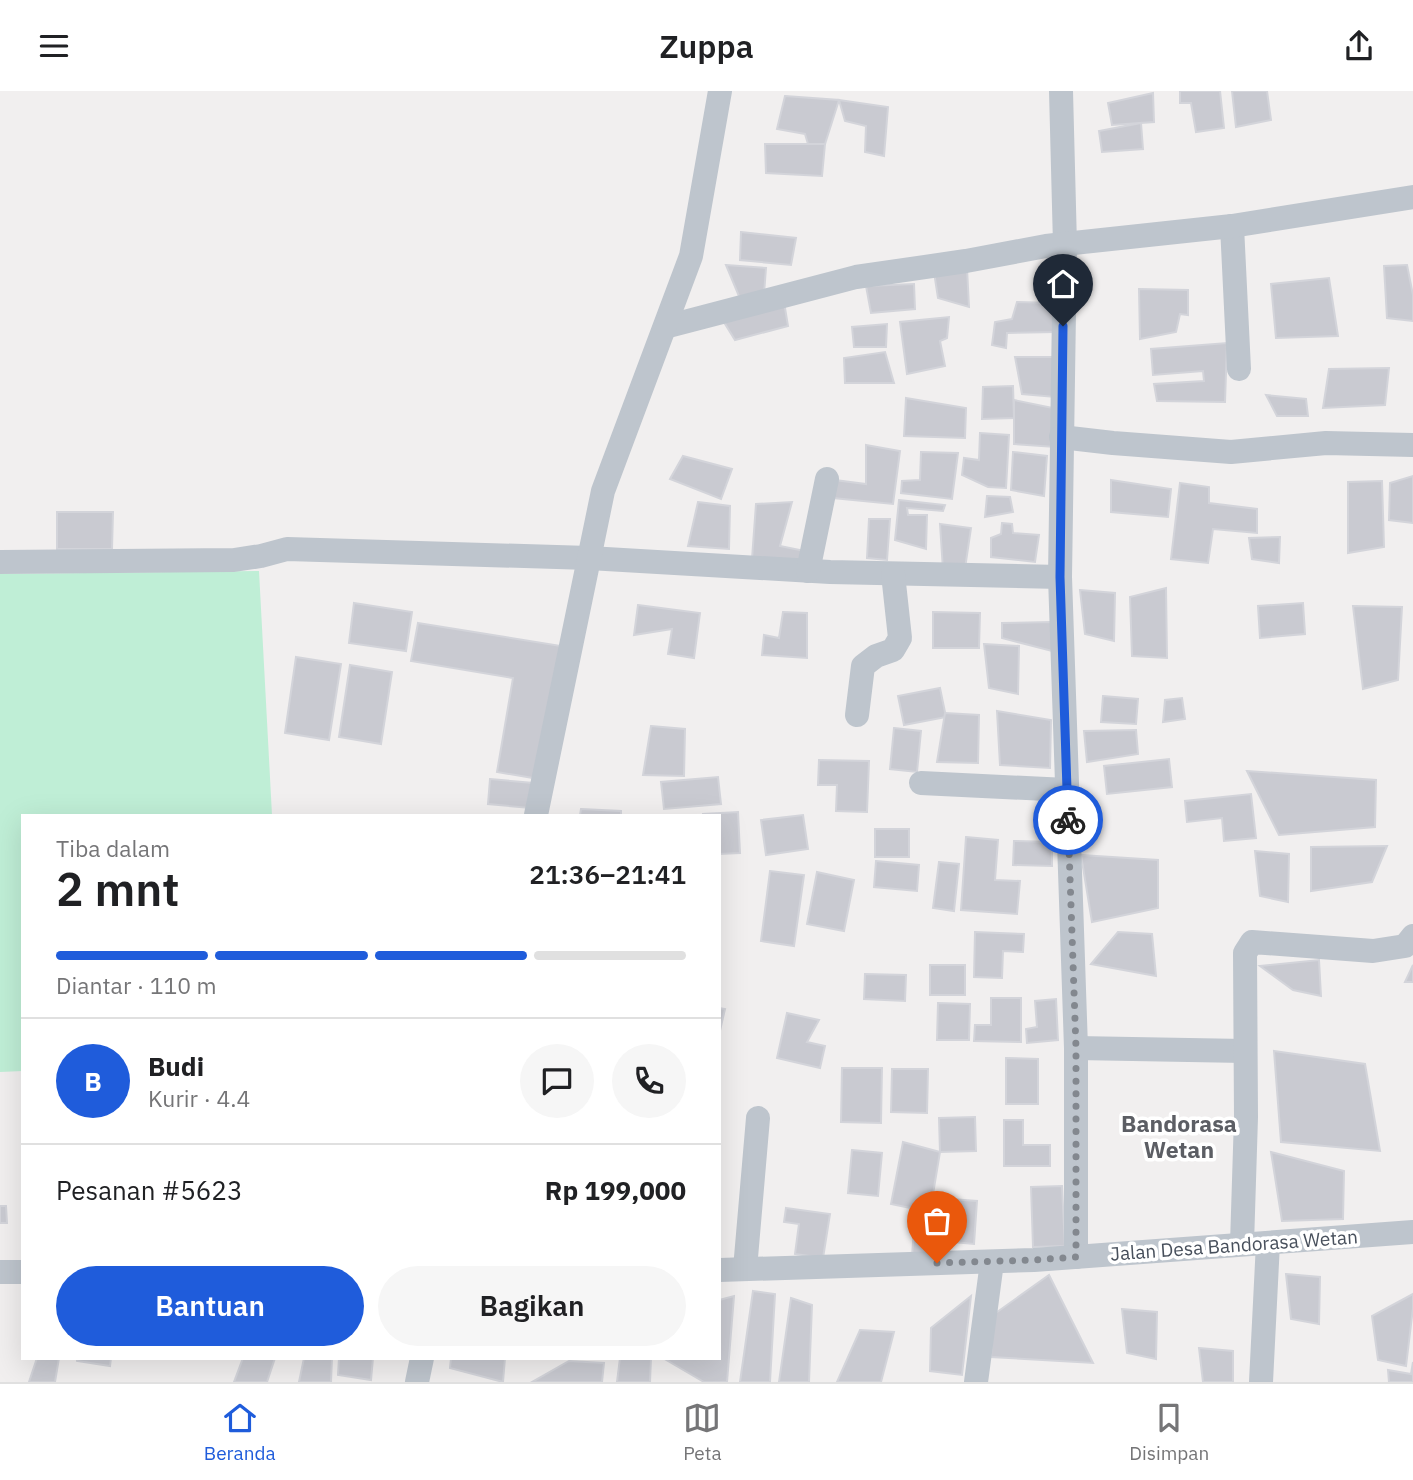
<!DOCTYPE html>
<html lang="id">
<meta charset="utf-8">
<style>
:root{--surface:#fff;--page:#f6f6f6;--text:#202124;--muted:#757577;--line:#e0e0e0;--accent:#1f5cdb}
body{margin:0;font-family:"IBM Plex Sans",sans-serif;background:var(--page);color:var(--text);height:100vh;display:flex;flex-direction:column;font-size:26px;white-space:nowrap}
*{box-sizing:border-box;margin:0}
p{font-size:23px;color:var(--muted)}
.icon{flex:none;width:38px;height:38px;fill:none;stroke:currentColor;stroke-width:2;stroke-linecap:round;stroke-linejoin:round}
.map{position:relative;flex:1;overflow:hidden}
.panel{position:absolute;left:21px;top:723px;width:700px;height:546px;display:flex;flex-direction:column;background:var(--surface);border-radius:0px;box-shadow:0 7px 28px #0002}
.panel>*{flex:none}
.pin{position:absolute;display:grid;place-items:center;width:60px;height:60px;color:#fff;margin:-72px -30px;border-radius:50% 50% 50% 0;rotate:-45deg;box-shadow:0 0 7px #0007}
.pin .icon{rotate:45deg}
.courier{position:absolute;display:grid;place-items:center;width:70px;height:70px;margin:-35px;border:5px solid #1f5cdb;border-radius:50%;background:#fff;color:#222;box-shadow:0 2px 9px #0007}
.head em{font-style:normal;font-weight:600}
.head div{display:flex;flex-direction:column-reverse}
.head{display:flex;align-items:center;justify-content:space-between;height:119px;padding:0 35px}
h1{font-size:46px;font-weight:600;line-height:52px}
.bar{display:grid;grid-template-columns:repeat(4,1fr);gap:10px 7px;align-content:center;height:84px;padding:0 35px}
.bar i{height:9px;border-radius:5px;background:var(--line)}
.bar .selected{background:var(--accent)}
.bar p{grid-column:span 4}
.line{display:flex;align-items:center;gap:18px;padding:0 35px;border-top:2px solid var(--line)}
.line div{flex:1}
.round{display:grid;place-items:center;flex:none;width:74px;height:74px;border-radius:37px;background:var(--page)}
.action{display:flex;gap:14px;margin-top:auto;padding:14px 35px}
.action a{flex:1;height:80px;border-radius:42px;background:var(--accent);color:#fff;font-size:28px;font-weight:600;line-height:80px;text-align:center}
.action a+a{background:var(--page);color:var(--text)}
header{display:flex;justify-content:space-between;align-items:center;height:91px;padding:0 35px;background:var(--surface);font-size:32px;font-weight:600}
.menu{display:flex;justify-content:space-around;align-items:center;height:98px;border-top:2px solid var(--line);background:var(--surface);font-size:19px;color:var(--muted)}
.menu a{display:grid;justify-items:center;gap:4px}
.menu .selected{color:var(--accent)}
.map>svg:first-child{display:block}
</style>
<header><svg class="icon" aria-label="menu" viewBox="0 0 24 24"><path d="M4 6h16M4 12h16M4 18h16"/></svg>Zuppa<svg class="icon" aria-label="share" viewBox="0 0 24 24"><path d="M12 15V3M7 8l5-5 5 5M5 13v7h14v-7"/></svg></header>
<div class="map">
<svg width="1413" height="1291" viewBox="0 0 1413 1291">
<rect width="100%" height="100%" fill="#f1efef"/>
<path fill="#bfeed6" d="M 259,480 L 272,724 L 23,724 L 23,980 L 0,981 L 0,483 Z"/>
<g fill="#c9cad1" stroke="#d3d4da" stroke-width="2">
<path d="M 1180,0 L 1220,0 L 1224,37 L 1196,41 L 1191,12 L 1180,12 Z"/>
<path d="M 1232,0 L 1267,0 L 1271,29 L 1236,36 Z"/>
<path d="M 1153,2 L 1154,31 L 1112,34 L 1108,12 Z"/>
<path d="M 785,5 L 839,9 L 825,53 L 808,53 L 805,43 L 777,38 Z"/>
<path d="M 839,9 L 888,16 L 884,65 L 865,61 L 866,35 L 845,30 Z"/>
<path d="M 1141,32 L 1143,58 L 1102,61 L 1099,40 Z"/>
<path d="M 765,53 L 825,53 L 822,85 L 766,82 Z"/>
<path d="M 741,141 L 796,147 L 791,174 L 740,169 Z"/>
<path d="M 726,174 L 766,177 L 764,203 L 741,210 Z"/>
<path d="M 1407,174 L 1413,204 L 1413,230 L 1387,227 L 1384,175 Z"/>
<path d="M 967,177 L 969,216 L 938,207 L 934,181 Z"/>
<path d="M 1329,187 L 1338,245 L 1276,247 L 1271,193 Z"/>
<path d="M 914,193 L 915,218 L 871,222 L 866,195 Z"/>
<path d="M 1139,198 L 1188,199 L 1188,224 L 1180,223 L 1176,241 L 1140,248 Z"/>
<path d="M 784,211 L 788,235 L 735,249 L 722,228 Z"/>
<path d="M 1017,211 L 1053,212 L 1055,241 L 1007,242 L 1006,257 L 992,254 L 995,231 L 1012,228 Z"/>
<path d="M 949,226 L 947,247 L 940,250 L 945,275 L 907,283 L 900,231 Z"/>
<path d="M 887,233 L 886,256 L 854,256 L 852,236 Z"/>
<path d="M 1227,252 L 1225,311 L 1157,310 L 1154,293 L 1204,290 L 1203,280 L 1153,284 L 1151,258 Z"/>
<path d="M 885,261 L 894,292 L 845,292 L 844,267 Z"/>
<path d="M 1015,266 L 1054,266 L 1055,306 L 1022,303 Z"/>
<path d="M 1389,277 L 1385,314 L 1323,317 L 1329,278 Z"/>
<path d="M 1013,295 L 1014,327 L 982,328 L 983,296 Z"/>
<path d="M 1266,304 L 1306,308 L 1308,325 L 1277,325 Z"/>
<path d="M 906,307 L 966,317 L 965,347 L 904,345 Z"/>
<path d="M 1014,309 L 1053,317 L 1055,356 L 1014,353 Z"/>
<path d="M 980,342 L 1009,344 L 1006,397 L 988,396 L 962,384 L 964,367 L 979,369 Z"/>
<path d="M 866,354 L 900,360 L 893,413 L 833,407 L 827,388 L 866,393 Z"/>
<path d="M 921,361 L 958,362 L 952,408 L 901,402 L 902,390 L 920,389 Z"/>
<path d="M 1013,361 L 1047,365 L 1044,405 L 1011,399 Z"/>
<path d="M 683,365 L 732,378 L 721,408 L 670,388 Z"/>
<path d="M 1413,385 L 1413,432 L 1389,429 L 1390,392 Z"/>
<path d="M 1111,389 L 1171,398 L 1168,426 L 1111,421 Z"/>
<path d="M 1382,390 L 1384,456 L 1348,462 L 1348,391 Z"/>
<path d="M 1180,392 L 1209,396 L 1209,412 L 1257,418 L 1257,442 L 1213,438 L 1208,472 L 1171,468 Z"/>
<path d="M 987,405 L 1010,406 L 1013,421 L 985,426 Z"/>
<path d="M 899,409 L 945,414 L 943,420 L 907,417 L 908,424 L 927,424 L 926,458 L 895,449 Z"/>
<path d="M 698,411 L 730,415 L 729,458 L 688,455 Z"/>
<path d="M 792,411 L 780,455 L 805,460 L 805,475 L 752,468 L 756,413 Z"/>
<path d="M 57,421 L 113,421 L 112,458 L 57,458 Z"/>
<path d="M 869,428 L 890,428 L 887,469 L 867,467 Z"/>
<path d="M 1002,432 L 1012,433 L 1013,442 L 1039,444 L 1035,471 L 991,466 L 991,447 L 1001,443 Z"/>
<path d="M 940,433 L 971,437 L 964,484 L 943,479 Z"/>
<path d="M 1280,446 L 1279,472 L 1252,468 L 1249,447 Z"/>
<path d="M 1166,497 L 1167,567 L 1132,565 L 1130,506 Z"/>
<path d="M 1080,499 L 1115,502 L 1114,550 L 1085,543 Z"/>
<path d="M 354,512 L 412,521 L 406,560 L 349,552 Z"/>
<path d="M 1303,512 L 1305,543 L 1260,547 L 1258,515 Z"/>
<path d="M 638,514 L 700,522 L 694,567 L 668,563 L 672,538 L 634,544 Z"/>
<path d="M 1353,515 L 1402,516 L 1398,589 L 1363,598 Z"/>
<path d="M 783,521 L 807,522 L 807,567 L 762,564 L 764,544 L 779,547 Z"/>
<path d="M 933,521 L 980,522 L 979,557 L 933,557 Z"/>
<path d="M 1052,531 L 1052,560 L 1002,547 L 1002,532 Z"/>
<path d="M 418,532 L 561,555 L 539,688 L 497,681 L 513,587 L 411,570 Z"/>
<path d="M 984,553 L 1019,555 L 1018,603 L 989,597 Z"/>
<path d="M 296,566 L 341,573 L 329,649 L 285,642 Z"/>
<path d="M 350,574 L 392,581 L 381,653 L 339,646 Z"/>
<path d="M 940,597 L 946,626 L 904,634 L 898,605 Z"/>
<path d="M 1103,605 L 1138,608 L 1136,633 L 1101,631 Z"/>
<path d="M 1182,607 L 1185,628 L 1163,631 L 1165,609 Z"/>
<path d="M 997,620 L 1051,629 L 1050,677 L 1000,674 Z"/>
<path d="M 945,622 L 979,624 L 978,672 L 937,671 Z"/>
<path d="M 651,635 L 685,638 L 684,685 L 643,684 Z"/>
<path d="M 894,637 L 921,640 L 917,681 L 890,678 Z"/>
<path d="M 1136,639 L 1138,663 L 1087,671 L 1084,640 Z"/>
<path d="M 1169,668 L 1172,696 L 1107,703 L 1104,675 Z"/>
<path d="M 819,669 L 869,670 L 867,721 L 836,720 L 837,694 L 818,694 Z"/>
<path d="M 1247,680 L 1376,689 L 1375,736 L 1279,744 Z"/>
<path d="M 718,686 L 721,713 L 664,718 L 661,691 Z"/>
<path d="M 490,688 L 533,692 L 530,717 L 488,713 Z"/>
<path d="M 1251,703 L 1256,747 L 1224,750 L 1222,727 L 1187,731 L 1185,710 Z"/>
<path d="M 581,718 L 621,720 L 621,724 L 580,724 Z"/>
<path d="M 738,721 L 740,762 L 719,763 L 719,724 L 703,724 L 703,723 Z"/>
<path d="M 803,724 L 808,758 L 766,764 L 761,729 Z"/>
<rect x="875" y="738" width="34" height="28"/>
<path d="M 966,746 L 998,749 L 995,789 L 1020,790 L 1017,823 L 961,819 Z"/>
<path d="M 1014,750 L 1052,751 L 1052,775 L 1013,774 Z"/>
<path d="M 1387,755 L 1372,791 L 1311,800 L 1311,756 Z"/>
<path d="M 1255,760 L 1289,763 L 1288,811 L 1260,805 Z"/>
<path d="M 1081,764 L 1158,769 L 1158,817 L 1092,831 Z"/>
<path d="M 876,770 L 919,774 L 917,800 L 874,796 Z"/>
<path d="M 939,771 L 959,773 L 954,820 L 933,817 Z"/>
<path d="M 770,780 L 804,784 L 794,855 L 761,850 Z"/>
<path d="M 817,781 L 854,789 L 844,840 L 807,833 Z"/>
<path d="M 975,841 L 1024,843 L 1023,861 L 1003,860 L 1002,887 L 974,886 Z"/>
<path d="M 1118,841 L 1152,843 L 1156,885 L 1091,873 Z"/>
<path d="M 1319,869 L 1321,905 L 1293,899 L 1260,875 Z"/>
<rect x="930" y="874" width="35" height="30"/>
<path d="M 1413,874 L 1413,891 L 1405,891 Z"/>
<path d="M 865,883 L 906,884 L 905,910 L 864,908 Z"/>
<path d="M 991,907 L 1021,907 L 1021,951 L 974,950 L 975,934 L 991,934 Z"/>
<path d="M 1056,908 L 1058,949 L 1027,952 L 1026,938 L 1037,936 L 1035,910 Z"/>
<path d="M 938,912 L 970,913 L 969,949 L 937,949 Z"/>
<path d="M 719,917 L 725,918 L 719,944 Z"/>
<path d="M 787,922 L 819,929 L 807,951 L 825,955 L 820,977 L 777,967 Z"/>
<path d="M 1274,960 L 1365,973 L 1380,1060 L 1281,1051 Z"/>
<path d="M 1006,967 L 1038,968 L 1038,1013 L 1006,1013 Z"/>
<path d="M 842,977 L 882,977 L 881,1032 L 841,1031 Z"/>
<path d="M 892,978 L 928,978 L 927,1022 L 891,1021 Z"/>
<path d="M 975,1026 L 976,1060 L 940,1061 L 939,1027 Z"/>
<path d="M 1004,1029 L 1023,1029 L 1023,1054 L 1050,1054 L 1050,1075 L 1004,1075 Z"/>
<path d="M 903,1051 L 940,1061 L 930,1121 L 891,1113 Z"/>
<path d="M 852,1059 L 882,1062 L 878,1105 L 848,1102 Z"/>
<path d="M 1271,1061 L 1344,1080 L 1343,1128 L 1282,1130 Z"/>
<path d="M 1062,1095 L 1065,1155 L 1033,1156 L 1031,1096 Z"/>
<path d="M 937,1107 L 977,1110 L 974,1153 L 953,1151 L 955,1117 L 936,1115 Z"/>
<path d="M 0,1115 L 6,1115 L 7,1132 L 0,1132 Z"/>
<path d="M 786,1117 L 830,1123 L 823,1167 L 795,1163 L 799,1133 L 784,1131 Z"/>
<path d="M 915,1124 L 944,1126 L 941,1168 L 912,1165 Z"/>
<path d="M 1286,1183 L 1320,1186 L 1319,1233 L 1291,1228 Z"/>
<path d="M 1049,1184 L 1093,1272 L 991,1266 L 993,1224 Z"/>
<path d="M 753,1200 L 775,1203 L 770,1291 L 740,1291 Z"/>
<path d="M 1413,1203 L 1413,1217 L 1406,1275 L 1378,1269 L 1372,1225 Z"/>
<path d="M 734,1205 L 727,1291 L 704,1291 L 663,1267 L 719,1267 L 719,1209 Z"/>
<path d="M 971,1205 L 962,1284 L 930,1280 L 931,1237 Z"/>
<path d="M 791,1207 L 812,1214 L 809,1291 L 779,1291 Z"/>
<path d="M 1122,1218 L 1157,1221 L 1156,1268 L 1127,1262 Z"/>
<path d="M 860,1239 L 894,1241 L 881,1291 L 837,1291 Z"/>
<path d="M 1199,1257 L 1233,1260 L 1233,1291 L 1203,1291 Z"/>
<path d="M 37,1267 L 59,1267 L 55,1291 L 29,1291 Z"/>
<path d="M 77,1267 L 111,1267 L 110,1275 L 77,1270 Z"/>
<path d="M 243,1267 L 275,1267 L 267,1291 L 234,1291 Z"/>
<path d="M 304,1267 L 332,1267 L 331,1291 L 299,1291 Z"/>
<path d="M 339,1267 L 373,1267 L 371,1289 L 338,1284 Z"/>
<path d="M 451,1267 L 505,1267 L 503,1291 L 450,1277 Z"/>
<path d="M 620,1267 L 651,1267 L 650,1291 L 617,1291 Z"/>
<path d="M 569,1270 L 604,1272 L 602,1291 L 532,1291 Z"/>
<path d="M 1413,1271 L 1413,1291 L 1389,1291 L 1388,1279 L 1411,1283 Z"/>
</g>
<g fill="none" stroke-linecap="round" stroke-linejoin="round">
<g stroke="#bec5cd" stroke-width="24">
<path d="M 1061,0 L 1065,154 L 1060,486 L 1076,957 L 1076,1166"/>
<path d="M 1232,135 L 1239,278"/>
<path d="M 665,236 L 856,186 L 966,170 L 1046,155 L 1232,135 L 1413,106"/>
<path d="M 1061,346 L 1113,352 L 1231,361 L 1326,352 L 1413,354"/>
<path d="M 0,471 L 234,469 L 261,465 L 287,458 L 589,467 L 830,481 L 1060,486"/>
<path d="M 808,480 L 827,388"/>
<path d="M 857,624 L 863,575 L 876,565 L 893,559 L 900,547 L 893,483"/>
<path d="M 921,692 L 1067,699"/>
<path d="M 536,724 L 603,400 L 691,165 L 720,0"/>
<path d="M 1076,957 L 1245,960"/>
<path d="M 1242,1153 L 1246,1026 L 1245,862 L 1252,851 L 1373,860 L 1405,855 L 1413,845"/>
<path d="M 745,1178 L 758,1027"/>
<path d="M 719,1179 L 1034,1169 L 1413,1141"/>
<path d="M 0,1181 L 23,1181"/>
<path d="M 417,1291 L 422,1267"/>
<path d="M 976,1291 L 992,1171"/>
<path d="M 1261,1291 L 1268,1152"/>
</g>
</g>
<g fill="none" stroke-linecap="round" stroke-linejoin="round">
<path stroke="#83888f" stroke-width="7" stroke-dasharray="0 12.6" d="M 937,1172 L 1034,1169 L 1076,1166 L 1076,957 L 1068,729"/>
<path stroke="#1f5cdb" stroke-width="9" d="M 1063,235 L 1060,486 L 1068,729"/>
</g>
<g text-anchor="middle" stroke-width="7" stroke-linejoin="round" paint-order="stroke">
<g font-size="19" fill="#48505c" stroke="#fff">
<text transform="translate(1234 1154) rotate(-4)" y="7">Jalan Desa Bandorasa Wetan</text>
</g>
<g font-size="23" font-weight="bold" fill="#5c5e64" stroke="#fff">
<text x="1179" y="1041">Bandorasa<tspan x="1179" dy="26">Wetan</tspan></text>
</g>
</g>
</svg>
<div class="pin" style="left:937px;top:1172px;background:#ea580c"><svg class="icon" aria-label="bag" viewBox="0 0 24 24"><path d="M5 8h14l-1 12H6zM9 8a3 3 0 0 1 6 0"/></svg></div>
<div class="pin" style="left:1063px;top:235px;background:#1f2937"><svg class="icon" aria-label="home" viewBox="0 0 24 24"><path d="M3 11l9-7 9 7M6 9v11h12V9"/></svg></div>
<div class="courier" style="left:1068px;top:729px"><svg class="icon" aria-label="bike" viewBox="0 0 24 24"><circle cx="6" cy="16" r="4"/><circle cx="18" cy="16" r="4"/><path d="M6 16l4-8h5l3 8M10 8l3 8H6M13 5h3"/></svg></div>
<section class="panel">
<div class="head"><div><h1>2 mnt</h1><p>Tiba dalam</p></div><em>21:36–21:41</em></div>
<div class="bar"><i class="selected"></i><i class="selected"></i><i class="selected"></i><i></i><p>Diantar · 110 m</p></div>
<div class="line" style="height:126px"><b class="round" style="background:var(--accent);color:#fff">B</b><div><b>Budi</b><p>Kurir · 4.4</p></div><a class="round"><svg class="icon" aria-label="chat" viewBox="0 0 24 24"><path d="M4 5h16v11H9l-5 4z"/></svg></a><a class="round"><svg class="icon" aria-label="phone" viewBox="0 0 24 24"><path d="M5 4h4l2 5-3 2q2 4 5 5l2-3 5 2v4C11 20 4 13 5 4z"/></svg></a></div>
<div class="line" style="height:91px"><div>Pesanan #5623</div><b>Rp 199,000</b></div>
<div class="action"><a>Bantuan</a><a>Bagikan</a></div>
</section>
</div>
<nav class="menu">
<a class="selected"><svg class="icon" aria-label="home" viewBox="0 0 24 24"><path d="M3 11l9-7 9 7M6 9v11h12V9"/></svg>Beranda</a>
<a><svg class="icon" aria-label="map" viewBox="0 0 24 24"><path d="M3 6l6-2 6 2 6-2v14l-6 2-6-2-6 2zM9 4v14M15 6v14"/></svg>Peta</a>
<a><svg class="icon" aria-label="saved" viewBox="0 0 24 24"><path d="M7 4h10v16l-5-4-5 4z"/></svg>Disimpan</a>
</nav>
